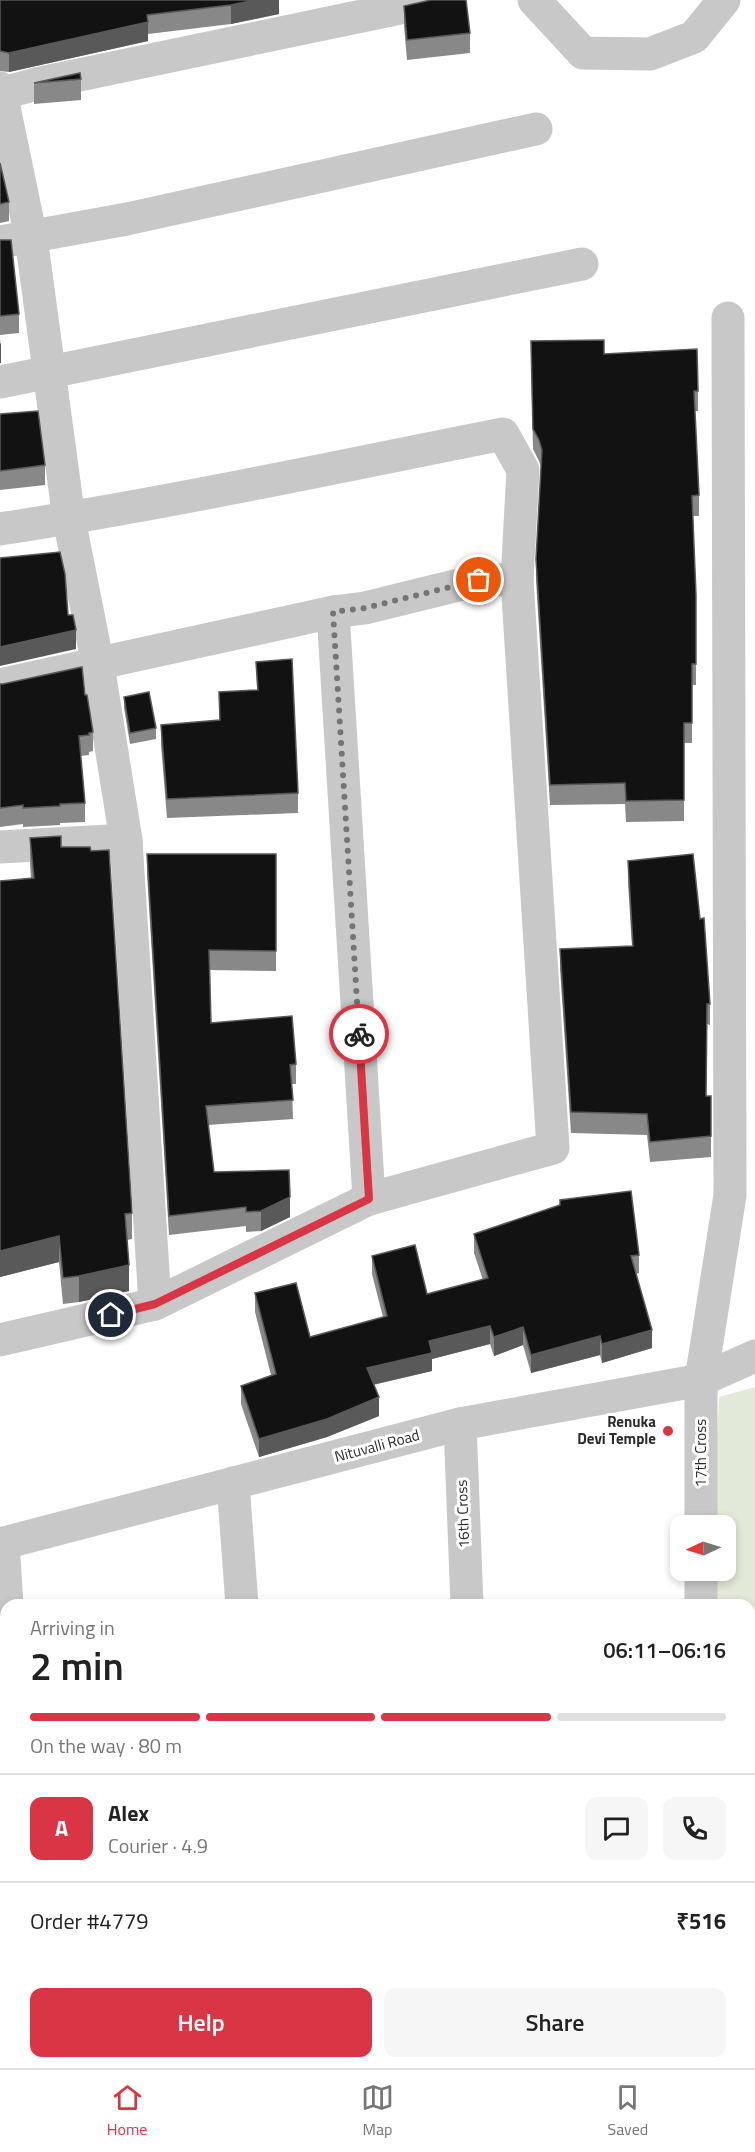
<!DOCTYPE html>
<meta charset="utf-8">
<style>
:root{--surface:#fff;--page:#f6f6f6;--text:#222;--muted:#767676;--line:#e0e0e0;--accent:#da3544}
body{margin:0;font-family:"Titillium Web",sans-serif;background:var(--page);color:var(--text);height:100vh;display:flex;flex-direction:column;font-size:22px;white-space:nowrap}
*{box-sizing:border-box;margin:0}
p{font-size:20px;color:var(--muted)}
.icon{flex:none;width:33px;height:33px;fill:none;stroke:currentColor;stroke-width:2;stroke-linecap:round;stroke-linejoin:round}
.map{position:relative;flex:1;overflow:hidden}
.panel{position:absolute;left:0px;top:1599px;width:756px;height:470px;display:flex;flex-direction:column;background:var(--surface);border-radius:18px 18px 0 0;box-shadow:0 3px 9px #0003}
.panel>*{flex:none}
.needle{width:39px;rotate:266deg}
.buttons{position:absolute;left:670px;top:1515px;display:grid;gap:12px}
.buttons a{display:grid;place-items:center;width:66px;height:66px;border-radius:12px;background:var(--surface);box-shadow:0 3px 9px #0003;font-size:30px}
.pin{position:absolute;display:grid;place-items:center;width:51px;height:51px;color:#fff;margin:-26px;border:3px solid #fff;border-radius:50%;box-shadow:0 2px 6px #0007}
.courier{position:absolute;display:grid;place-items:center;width:60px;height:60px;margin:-30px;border:4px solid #da3544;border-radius:50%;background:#fff;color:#222;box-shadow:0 2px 8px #0007}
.summary em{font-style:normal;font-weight:600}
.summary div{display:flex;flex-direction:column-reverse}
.summary{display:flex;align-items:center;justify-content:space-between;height:102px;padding:0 30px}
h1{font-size:39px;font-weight:600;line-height:45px}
.bar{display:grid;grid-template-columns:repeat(4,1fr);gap:9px 6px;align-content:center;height:72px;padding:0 30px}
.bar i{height:8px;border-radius:4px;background:var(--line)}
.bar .current{background:var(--accent)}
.bar p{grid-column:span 4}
.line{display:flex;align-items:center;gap:15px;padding:0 30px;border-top:2px solid var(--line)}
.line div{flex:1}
.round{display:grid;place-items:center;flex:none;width:63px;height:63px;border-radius:12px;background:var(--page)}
.cta{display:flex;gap:12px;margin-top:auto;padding:12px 30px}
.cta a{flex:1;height:69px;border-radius:12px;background:var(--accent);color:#fff;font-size:24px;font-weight:600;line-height:69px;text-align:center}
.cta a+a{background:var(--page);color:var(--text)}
.tab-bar{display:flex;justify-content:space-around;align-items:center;height:84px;border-top:2px solid var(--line);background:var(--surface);font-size:16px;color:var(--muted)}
.tab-bar a{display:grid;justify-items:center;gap:3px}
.tab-bar .current{color:var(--accent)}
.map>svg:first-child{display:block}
</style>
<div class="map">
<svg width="755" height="2068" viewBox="0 0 755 2068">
<rect width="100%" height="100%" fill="#fff"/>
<path fill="#e2e9d9" d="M 755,1387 L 755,2068 L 707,2068 L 707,2063 L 750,2062 L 750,1605 L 713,1605 L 712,1571 L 726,1570 L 726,1526 L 713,1525 L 719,1397 Z"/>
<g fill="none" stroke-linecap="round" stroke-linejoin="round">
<g stroke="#c8c8c8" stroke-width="33">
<path d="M 534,0 L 583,53 L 650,54 L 694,37 L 724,0"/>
<path d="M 0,88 L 31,237 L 69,519 L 98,665 L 126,840 L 155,1304 L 0,1340"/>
<path d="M 0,94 L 36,84 L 429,2"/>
<path d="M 0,242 L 127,219 L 536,129"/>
<path d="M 0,382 L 582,264"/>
<path d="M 0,529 C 169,503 336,467 503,434 L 523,470 L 517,580 L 553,1148 L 369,1199 L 155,1304"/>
<path d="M 333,612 L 369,1199"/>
<path d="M 0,685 L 333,612 L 365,608 L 479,580 L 517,580"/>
<path d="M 0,847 L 126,840"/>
<path d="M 460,1424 L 467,1605"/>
<path d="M 233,1483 L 242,1605"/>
<path d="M 701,1526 L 701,1380 L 730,1195 L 728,318"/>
<path d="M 3,1543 L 7,1605"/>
<path d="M 0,1544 L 460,1424 L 701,1380 L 755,1356"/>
<path d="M 701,1605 L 701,1570"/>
<path d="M 37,2062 L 37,2068"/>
<path d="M 267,2062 L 267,2068"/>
<path d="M 483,2062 L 484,2068"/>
<path d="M 701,2068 L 701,2062"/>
</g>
</g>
<g fill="#888">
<path d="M 0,0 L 279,0 L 279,14 L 231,24 L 148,34 L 148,41 L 9,72 L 0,71 Z"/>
<path d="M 404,6 L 470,33 L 470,53 L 407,60 L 404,26 Z"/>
<path d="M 81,79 L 81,100 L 34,104 L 34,83 Z"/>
<path d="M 0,163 L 9,202 L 9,221 L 0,223 Z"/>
<path d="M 0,240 L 19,314 L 19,333 L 0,335 L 1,363 L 0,363 Z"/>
<path d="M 604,354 L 698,391 L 698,411 L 695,411 L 699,495 L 699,516 L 693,516 L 696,595 L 696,685 L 692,685 L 692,743 L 684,743 L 684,821 L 626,822 L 625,804 L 550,805 L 536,580 L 536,559 L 541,467 L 539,461 L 533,449 L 531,362 Z"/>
<path d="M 0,414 L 45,465 L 45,485 L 0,490 Z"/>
<path d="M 256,662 L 298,793 L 298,813 L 167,818 L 161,745 L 161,725 L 219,720 L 219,692 L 257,690 Z"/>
<path d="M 0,684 L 85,695 L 93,732 L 93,751 L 89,752 L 89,755 L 81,756 L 85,803 L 85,822 L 60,823 L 60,825 L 23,827 L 23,824 L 0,827 Z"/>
<path d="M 124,697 L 156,728 L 156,739 L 130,744 L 124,708 Z"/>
<path d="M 30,838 L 61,847 L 132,1213 L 132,1239 L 127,1240 L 129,1291 L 79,1302 L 63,1304 L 59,1262 L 0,1277 L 0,881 L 31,879 L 30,864 Z"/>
<path d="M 147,854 L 276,854 L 276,971 L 210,970 L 211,1023 L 296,1064 L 296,1084 L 292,1084 L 293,1119 L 208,1125 L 214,1172 L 290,1217 L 261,1231 L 246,1232 L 246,1226 L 169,1235 L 147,874 Z"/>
<path d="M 628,861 L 710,1004 L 710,1025 L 707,1024 L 706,1096 L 711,1096 L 711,1157 L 650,1162 L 647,1135 L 571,1133 L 560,969 L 560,949 L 632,947 L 628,882 Z"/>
<path d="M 560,1200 L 639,1255 L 639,1273 L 636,1274 L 652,1348 L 602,1363 L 600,1355 L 531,1373 L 523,1345 L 494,1356 L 490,1344 L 432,1359 L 432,1371 L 373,1385 L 379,1416 L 327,1437 L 259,1457 L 241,1404 L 241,1386 L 271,1375 L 255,1312 L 255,1293 L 310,1337 L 383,1317 L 372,1274 L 372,1256 L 427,1294 L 483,1280 L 474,1253 L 474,1234 L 560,1205 Z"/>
</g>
<g fill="#595959">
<path d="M 255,0 L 279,0 L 279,14 L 231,24 L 231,5 Z"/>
<path d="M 148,22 L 148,41 L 9,72 L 9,53 Z"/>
<path d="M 1,343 L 1,363 L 0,363 L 0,344 Z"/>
<path d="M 76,630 L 76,649 L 0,666 L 0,647 Z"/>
<path d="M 290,1197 L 290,1217 L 261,1231 L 261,1211 Z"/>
<path d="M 59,1236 L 59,1262 L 0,1277 L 0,1251 Z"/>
<path d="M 129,1265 L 129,1291 L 79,1302 L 79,1276 Z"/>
<path d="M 490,1326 L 490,1344 L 432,1359 L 432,1371 L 367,1386 L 367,1368 L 429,1341 Z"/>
<path d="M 523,1327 L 523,1345 L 494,1356 L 494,1337 Z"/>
<path d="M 652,1330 L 652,1348 L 602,1363 L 602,1344 Z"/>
<path d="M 600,1336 L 600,1355 L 531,1373 L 531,1355 Z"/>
<path d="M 379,1397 L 379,1416 L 327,1437 L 259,1457 L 259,1439 Z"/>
</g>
<g fill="#121212" stroke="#595959" stroke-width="1.5">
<path d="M 0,0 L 255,0 L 231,5 L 147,15 L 148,22 L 9,53 L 0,51 Z"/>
<path d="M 431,0 L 466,0 L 470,33 L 407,40 L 404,6 Z"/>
<path d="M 80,73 L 81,79 L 34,83 Z"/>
<path d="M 0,163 L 9,202 L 0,204 Z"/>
<path d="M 0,240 L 11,240 L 19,314 L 0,316 Z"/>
<path d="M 604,340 L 604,354 L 697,349 L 698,391 L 694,391 L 699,495 L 692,496 L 696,595 L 696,664 L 692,664 L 692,723 L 684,723 L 684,800 L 626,801 L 625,783 L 550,785 L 536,559 L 542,450 L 539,440 L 533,429 L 531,341 Z"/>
<path d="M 38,411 L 45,465 L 0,471 L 0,414 Z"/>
<path d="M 60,552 L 65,574 L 68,615 L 73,615 L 76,630 L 0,647 L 0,558 Z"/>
<path d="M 292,659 L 298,793 L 167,799 L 161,725 L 220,720 L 219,692 L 258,690 L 256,662 Z"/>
<path d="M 82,667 L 85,695 L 87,695 L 93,732 L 89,733 L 89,735 L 79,736 L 85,803 L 60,804 L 60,806 L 23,808 L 23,805 L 0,808 L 0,684 L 3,684 Z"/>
<path d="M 149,692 L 156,728 L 130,733 L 124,697 Z"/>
<path d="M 61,836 L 61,847 L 90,847 L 91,851 L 109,850 L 132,1213 L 125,1214 L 129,1265 L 79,1276 L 63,1278 L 59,1236 L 0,1251 L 0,881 L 34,878 L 30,838 Z"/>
<path d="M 147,854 L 276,854 L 276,951 L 209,950 L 211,1023 L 292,1016 L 296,1064 L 290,1065 L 293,1100 L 206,1106 L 214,1172 L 289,1170 L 290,1197 L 261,1211 L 246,1212 L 246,1207 L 169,1216 Z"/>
<path d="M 693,854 L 700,919 L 704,918 L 710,1004 L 707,1004 L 706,1096 L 711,1096 L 711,1136 L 650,1142 L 647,1114 L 571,1112 L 560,949 L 633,946 L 628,861 Z"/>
<path d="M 631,1191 L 639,1255 L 631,1256 L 652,1330 L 602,1344 L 600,1336 L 531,1355 L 523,1327 L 494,1337 L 490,1326 L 429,1341 L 432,1353 L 367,1368 L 379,1397 L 327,1419 L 259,1439 L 241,1386 L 276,1374 L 255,1293 L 296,1283 L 310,1337 L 387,1316 L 372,1256 L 415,1245 L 427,1294 L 488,1278 L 474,1234 L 560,1205 L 560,1200 Z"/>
<path d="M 293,2062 L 477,2062 L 479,2064 L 479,2068 L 293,2068 Z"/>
</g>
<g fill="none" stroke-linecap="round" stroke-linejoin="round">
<path stroke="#757575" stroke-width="6" stroke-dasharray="0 10.8" d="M 359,1034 L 333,612 L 365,608 L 479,580"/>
<path stroke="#da3544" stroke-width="8" d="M 111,1315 L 155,1304 L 369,1199 L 359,1034"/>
</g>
<circle fill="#da3544" stroke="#fff" stroke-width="2" cx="668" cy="1431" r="6"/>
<g text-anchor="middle" stroke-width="6" stroke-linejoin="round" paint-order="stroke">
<g font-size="15" font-weight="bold" fill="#2b2b2b" stroke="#fff" text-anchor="end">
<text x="656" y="1427">Renuka<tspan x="656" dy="17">Devi Temple</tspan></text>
</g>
<g font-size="15" fill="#2b2b2b" stroke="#fff">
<text transform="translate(377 1446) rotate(-15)" y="5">Nituvalli Road</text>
<text transform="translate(701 1453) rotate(-90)" y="5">17th Cross</text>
<text transform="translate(463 1514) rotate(-92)" y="5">16th Cross</text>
</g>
</g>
</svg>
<div class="buttons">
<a><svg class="needle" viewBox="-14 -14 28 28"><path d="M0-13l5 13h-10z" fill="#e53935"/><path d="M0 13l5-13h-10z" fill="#767676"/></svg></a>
</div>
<div class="pin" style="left:479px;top:580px;background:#ea580c"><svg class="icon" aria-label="bag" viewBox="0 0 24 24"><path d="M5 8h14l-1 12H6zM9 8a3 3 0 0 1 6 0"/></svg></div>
<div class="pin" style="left:111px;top:1315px;background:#1f2937"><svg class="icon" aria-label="home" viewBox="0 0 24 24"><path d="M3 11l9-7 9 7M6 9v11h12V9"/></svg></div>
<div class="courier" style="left:359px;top:1034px"><svg class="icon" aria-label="bike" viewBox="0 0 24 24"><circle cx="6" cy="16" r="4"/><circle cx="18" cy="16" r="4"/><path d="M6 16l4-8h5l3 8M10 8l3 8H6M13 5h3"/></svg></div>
<section class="panel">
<div class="summary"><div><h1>2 min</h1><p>Arriving in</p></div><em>06:11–06:16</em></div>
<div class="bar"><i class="current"></i><i class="current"></i><i class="current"></i><i></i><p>On the way · 80 m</p></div>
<div class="line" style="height:108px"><b class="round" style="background:var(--accent);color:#fff">A</b><div><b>Alex</b><p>Courier · 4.9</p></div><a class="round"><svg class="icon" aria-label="chat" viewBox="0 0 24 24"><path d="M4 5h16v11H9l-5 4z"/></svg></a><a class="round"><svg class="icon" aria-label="phone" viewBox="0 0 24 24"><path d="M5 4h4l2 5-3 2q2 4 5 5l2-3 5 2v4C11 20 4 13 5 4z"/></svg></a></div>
<div class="line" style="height:78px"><div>Order #4779</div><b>₹516</b></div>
<div class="cta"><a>Help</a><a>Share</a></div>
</section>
</div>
<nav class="tab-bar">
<a class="current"><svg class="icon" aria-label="home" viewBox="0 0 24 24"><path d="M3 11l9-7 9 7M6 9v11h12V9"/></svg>Home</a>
<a><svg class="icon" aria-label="map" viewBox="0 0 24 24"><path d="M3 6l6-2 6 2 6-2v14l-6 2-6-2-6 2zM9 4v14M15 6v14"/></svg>Map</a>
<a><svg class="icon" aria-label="saved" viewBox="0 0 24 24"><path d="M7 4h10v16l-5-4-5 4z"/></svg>Saved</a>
</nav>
